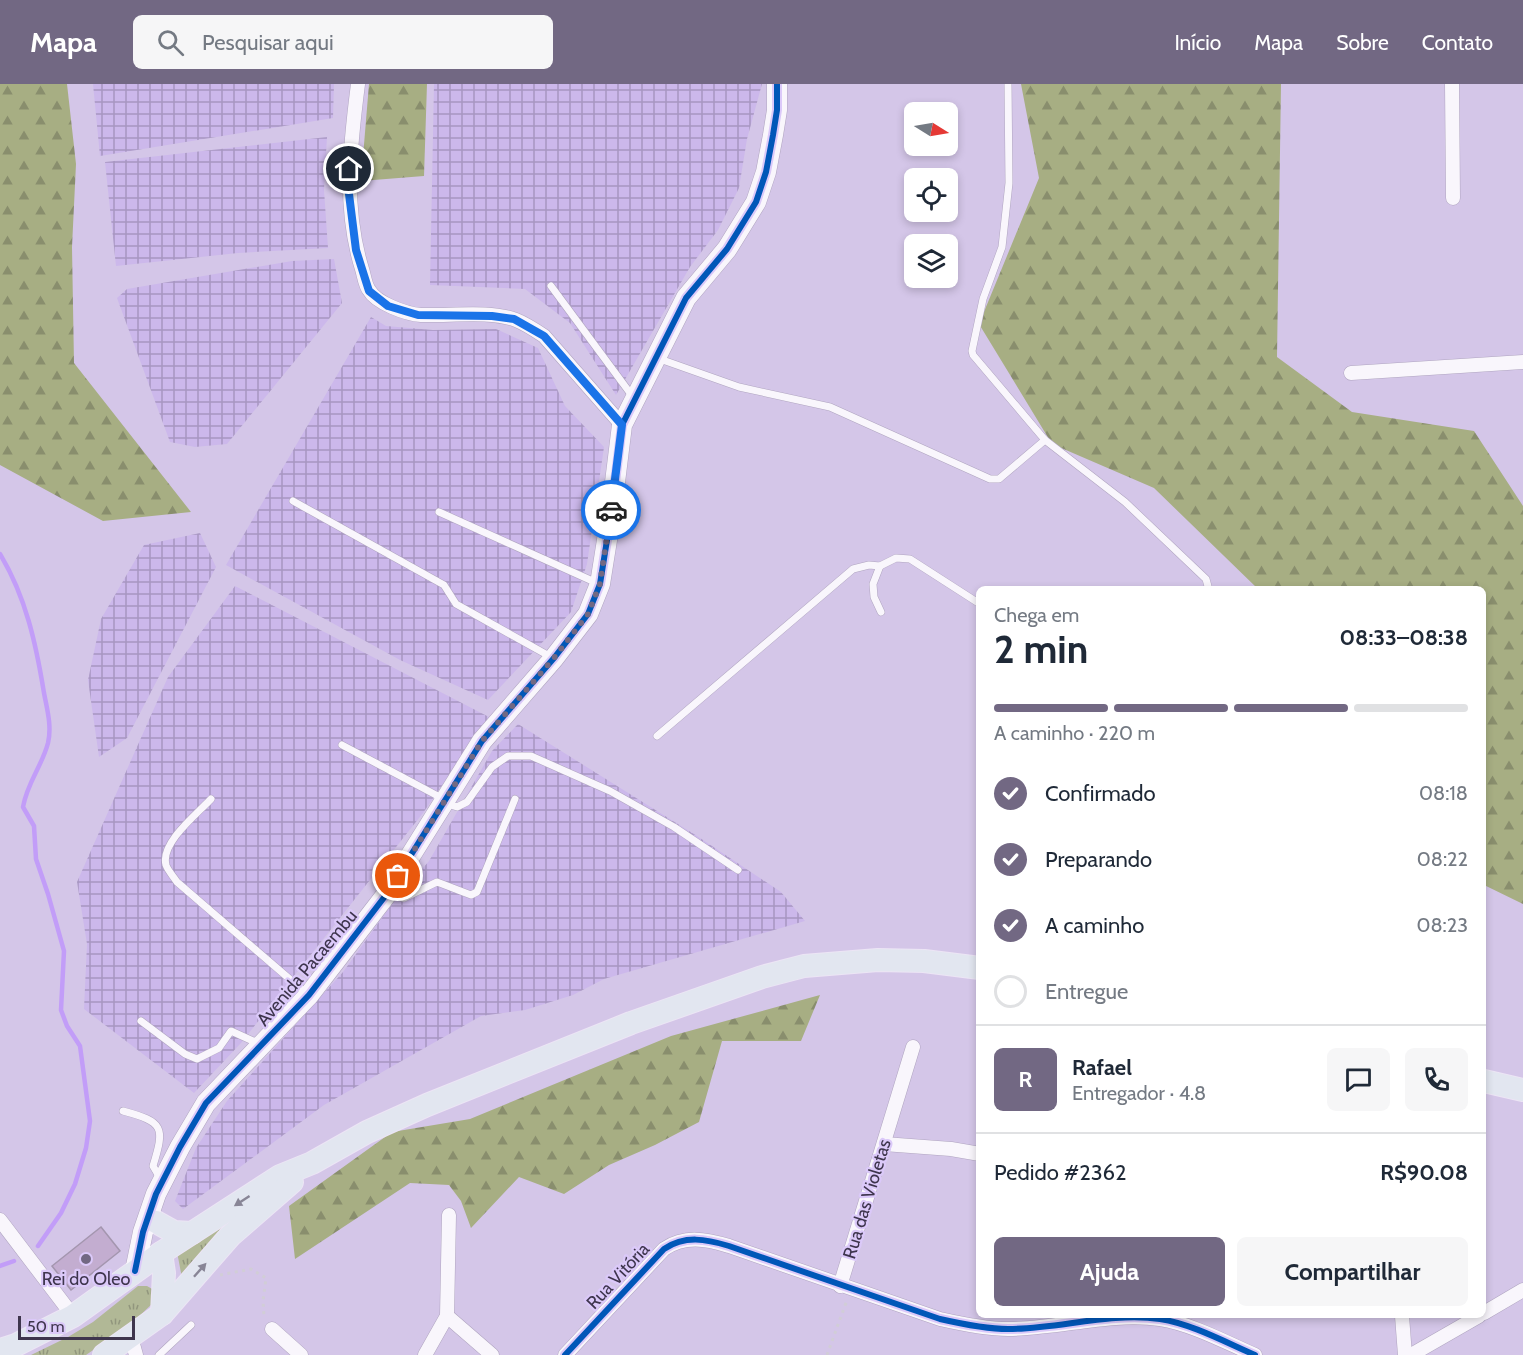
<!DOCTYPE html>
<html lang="pt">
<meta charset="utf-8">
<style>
:root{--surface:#fff;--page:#f6f6f7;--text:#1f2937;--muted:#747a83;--line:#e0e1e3;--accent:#726883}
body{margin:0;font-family:Cabin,sans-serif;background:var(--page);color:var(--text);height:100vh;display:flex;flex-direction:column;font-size:22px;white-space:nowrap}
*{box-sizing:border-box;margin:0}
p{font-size:20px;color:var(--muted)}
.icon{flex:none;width:33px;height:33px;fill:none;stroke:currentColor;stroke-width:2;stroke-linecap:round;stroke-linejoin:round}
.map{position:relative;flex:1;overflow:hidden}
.side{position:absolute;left:976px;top:502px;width:510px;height:732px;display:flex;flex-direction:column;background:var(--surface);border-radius:9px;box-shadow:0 3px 9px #0003}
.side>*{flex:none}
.needle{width:39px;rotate:101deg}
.controls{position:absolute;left:904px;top:18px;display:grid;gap:12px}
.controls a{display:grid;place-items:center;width:54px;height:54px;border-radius:9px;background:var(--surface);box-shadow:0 3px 9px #0003;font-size:30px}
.scale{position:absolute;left:18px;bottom:15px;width:117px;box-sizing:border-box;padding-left:6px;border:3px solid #3e354d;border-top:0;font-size:16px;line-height:21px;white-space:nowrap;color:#3e354d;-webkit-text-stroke:4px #dbc9f9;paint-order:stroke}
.pin{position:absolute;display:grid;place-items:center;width:51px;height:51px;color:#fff;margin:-26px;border:3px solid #fff;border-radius:50%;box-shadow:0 2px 6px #0007}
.courier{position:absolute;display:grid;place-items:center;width:60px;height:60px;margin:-30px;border:4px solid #1a73e8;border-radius:50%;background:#fff;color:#222;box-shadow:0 2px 8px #0007}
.summary em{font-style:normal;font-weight:800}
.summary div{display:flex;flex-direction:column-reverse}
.summary{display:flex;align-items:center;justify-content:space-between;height:102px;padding:0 18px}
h1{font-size:39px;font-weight:800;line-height:45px}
.bar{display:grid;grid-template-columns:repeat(4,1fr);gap:9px 6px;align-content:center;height:72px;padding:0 18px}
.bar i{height:8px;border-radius:4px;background:var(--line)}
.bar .current{background:var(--accent)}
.bar p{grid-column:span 4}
.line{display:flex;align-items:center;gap:15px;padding:0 18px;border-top:2px solid var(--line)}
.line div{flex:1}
.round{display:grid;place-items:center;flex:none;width:63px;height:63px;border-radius:9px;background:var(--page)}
ol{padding:0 18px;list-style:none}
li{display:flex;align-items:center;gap:18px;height:66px}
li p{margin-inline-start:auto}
li .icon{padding:6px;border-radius:50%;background:var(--accent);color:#fff;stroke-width:4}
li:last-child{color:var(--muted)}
li i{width:33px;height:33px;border:3px solid var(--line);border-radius:50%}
.action{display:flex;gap:12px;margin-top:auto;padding:12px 18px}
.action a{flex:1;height:69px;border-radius:9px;background:var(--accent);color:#fff;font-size:24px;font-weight:800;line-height:69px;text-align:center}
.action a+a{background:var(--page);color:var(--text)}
header{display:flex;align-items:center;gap:36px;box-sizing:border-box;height:84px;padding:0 30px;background:var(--accent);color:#fff}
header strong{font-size:28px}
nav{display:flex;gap:33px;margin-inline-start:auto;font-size:21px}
.search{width:420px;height:54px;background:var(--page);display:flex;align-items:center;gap:15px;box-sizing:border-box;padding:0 21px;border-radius:9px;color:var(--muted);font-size:22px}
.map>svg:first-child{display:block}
</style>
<header>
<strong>Mapa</strong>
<div class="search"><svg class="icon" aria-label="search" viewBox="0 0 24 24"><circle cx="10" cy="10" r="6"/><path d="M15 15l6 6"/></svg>Pesquisar aqui</div>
<nav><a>Início</a><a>Mapa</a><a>Sobre</a><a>Contato</a></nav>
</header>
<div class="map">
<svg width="1523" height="1271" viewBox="0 0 1523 1271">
<defs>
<pattern id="industrial-grid" width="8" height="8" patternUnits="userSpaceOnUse" patternTransform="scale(1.5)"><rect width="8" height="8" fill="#ccb8eb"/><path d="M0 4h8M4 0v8" fill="none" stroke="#a796c1"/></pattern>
<pattern id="grass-tufts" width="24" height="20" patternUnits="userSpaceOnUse" patternTransform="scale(1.5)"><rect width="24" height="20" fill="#b1b896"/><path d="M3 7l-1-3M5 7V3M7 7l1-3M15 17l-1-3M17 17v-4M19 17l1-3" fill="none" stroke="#91967d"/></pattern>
<pattern id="forest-firs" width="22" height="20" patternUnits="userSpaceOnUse" patternTransform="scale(1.5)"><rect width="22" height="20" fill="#a7ae83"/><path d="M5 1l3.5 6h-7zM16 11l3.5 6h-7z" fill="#898e6d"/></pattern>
</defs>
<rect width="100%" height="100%" fill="#d4c6e8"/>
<g fill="url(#industrial-grid)">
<path d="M 93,0 L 334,0 L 333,34 L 100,72 Z"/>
<path d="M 434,0 L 762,0 L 747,55 L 739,104 L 718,146 L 690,183 L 616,311 L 570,239 L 525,205 L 430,201 Z"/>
<path d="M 327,53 L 324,106 L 328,164 L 238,169 L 116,182 L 105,78 Z"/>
<path d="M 334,175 L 342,219 L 227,360 L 195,363 L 170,358 L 117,214 L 127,205 L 292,177 Z"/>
<path d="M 371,233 L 386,242 L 433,246 L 496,245 L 538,264 L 565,322 L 604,363 L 587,480 L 571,528 L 488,616 L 400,576 L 226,481 Z"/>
<path d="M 200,449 L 216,483 L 127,654 L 99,673 L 88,596 L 101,535 L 144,461 Z"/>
<path d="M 235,502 L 489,633 L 423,729 L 241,959 L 194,1009 L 84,925 L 87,860 L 77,798 L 168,593 Z"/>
<path d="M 518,640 L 697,752 L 781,808 L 805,837 L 604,895 L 573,911 L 525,926 L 481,932 L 324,1021 L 183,1125 L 175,1117 L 196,1064 L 227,1017 L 343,888 L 392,820 L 429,777 L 492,667 Z"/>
</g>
<g fill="url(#grass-tufts)">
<path d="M 247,1125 L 182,1194 L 177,1168 Z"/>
<path d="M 138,1202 L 147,1202 L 154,1206 L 152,1220 L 132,1239 L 86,1271 L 31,1271 L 68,1253 L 93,1238 Z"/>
</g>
<g fill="url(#forest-firs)">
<path d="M 0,0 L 67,0 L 76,80 L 72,163 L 74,279 L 191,428 L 103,437 L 0,381 Z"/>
<path d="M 369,0 L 427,0 L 424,92 L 361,97 Z"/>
<path d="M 1021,0 L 1281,0 L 1277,273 L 1352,328 L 1474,347 L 1523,422 L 1523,820 L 1484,801 L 1484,506 L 1258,505 L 1154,404 L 1052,360 L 979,240 L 1039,94 Z"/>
<path d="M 820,911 L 801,957 L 722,957 L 699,1038 L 655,1061 L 609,1081 L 564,1110 L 519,1093 L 471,1144 L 461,1117 L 449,1101 L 410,1099 L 295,1175 L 289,1122 L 392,1048 L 470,1035 L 671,952 Z"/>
</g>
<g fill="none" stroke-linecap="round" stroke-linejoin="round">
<g stroke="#c29df8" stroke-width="4.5">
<path d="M 0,470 C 26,513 36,560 44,609 C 47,625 52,642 48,659 C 42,682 27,699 23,723 L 34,742 L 36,775 L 48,810 L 64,867 L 61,926 L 67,942 L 80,962 L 90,1037 L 86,1064 L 75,1100 L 61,1129 L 38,1162"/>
<path d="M 0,1182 L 14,1177"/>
</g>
</g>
<path fill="#c3add0" stroke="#a496af" stroke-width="1.5" d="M 101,1143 L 120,1167 L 71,1206 L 52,1182 Z"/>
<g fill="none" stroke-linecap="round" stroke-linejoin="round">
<defs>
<g id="lane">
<path d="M 1008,0 L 1009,99 L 1002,163 L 983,215 L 972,267 L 973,271 L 1045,356 L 1125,418 L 1206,495 L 1209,506"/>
<path d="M 551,202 L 633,313"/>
<path d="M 657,274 L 739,303 L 830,323 L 990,395 L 999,395 L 1045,356"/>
<path d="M 293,417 L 444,501 L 456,520 L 551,573"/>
<path d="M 439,428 L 597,499"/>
<path d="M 881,528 L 874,513 L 873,500 L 880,482 L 896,474 L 910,475 L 980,520"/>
<path d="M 657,652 L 853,485 L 869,481 L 880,482"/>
<path d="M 342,661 L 436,711 L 444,719 L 457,723 L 467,718 L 492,683 L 508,672 L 531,672 L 610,707 L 674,743 L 738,786"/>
<path d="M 211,715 C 197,730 160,759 166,781 C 168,787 174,793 177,798 L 307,910"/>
<path d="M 389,811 L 404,814 L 437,798 L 471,811 L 477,808 L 515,715"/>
<path d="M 141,937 L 185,970 L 197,975 L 219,964 L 231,947 L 253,957 L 259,962"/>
<path d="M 123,1027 C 164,1038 165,1043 153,1082 L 160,1094"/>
<path d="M 159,1271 L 191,1241"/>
</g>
<g id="street">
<path d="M 358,0 C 350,62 343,124 362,185 C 364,191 365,201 369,206 C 376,219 406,230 421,231 C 450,232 490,226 516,236 C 526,240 535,246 544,252 L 622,341"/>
<path d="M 1452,0 L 1453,114"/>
<path d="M 1351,289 L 1523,278"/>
<path d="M 884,1060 L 951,1065 L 980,1070"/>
<path d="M 0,1136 L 73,1232"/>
<path d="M 840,1202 L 913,963"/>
<path d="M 1484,1229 L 1523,1206"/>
<path d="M 447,1232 L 492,1271"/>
<path d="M 1402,1232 L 1405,1271"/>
<path d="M 272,1245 L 301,1271"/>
<path d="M 131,1253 L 136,1271"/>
<path d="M 425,1271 L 447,1232 L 449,1131"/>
<path d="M 565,1271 L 664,1165 C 685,1151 706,1155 729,1162 L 940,1235 C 962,1240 985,1245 1008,1245 C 1058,1245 1110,1228 1160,1235 C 1192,1240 1225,1258 1255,1271"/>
<path d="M 1411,1271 L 1479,1232"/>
</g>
<path id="secondary" d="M 135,1187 L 143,1148 L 156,1110 L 180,1063 L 206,1019 L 309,911 L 386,811 L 482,657 L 554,574 L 588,530 L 600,500 L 611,431 L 622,341 L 686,214 L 727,165 L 756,118 L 766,88 L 773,51 L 777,26 L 777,0"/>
<g id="primary">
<path d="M 1484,997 L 1523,1006"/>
<path d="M 156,1138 L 174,1148 L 192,1149"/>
<path d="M 161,1169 L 164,1189 L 162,1230"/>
<path d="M 0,1266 L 16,1261 L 73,1232 L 161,1169 L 280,1092 L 312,1079 L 367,1048 L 427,1021 L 631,939 L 762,893 L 804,882 L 878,876 L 924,877 L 980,884"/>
<path d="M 104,1271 L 162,1230 L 230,1152 L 292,1098"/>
</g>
</defs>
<use href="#lane" stroke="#b0a5c0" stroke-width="8"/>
<use href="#street" stroke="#b0a5c0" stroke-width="15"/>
<use href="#secondary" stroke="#b0a5c0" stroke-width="21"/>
<use href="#primary" stroke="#ece5f5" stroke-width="24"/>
<g stroke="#d1cdd7" stroke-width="3" stroke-dasharray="3 4.5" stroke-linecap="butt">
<path d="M 220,1191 L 251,1185 L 266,1194 L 263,1217 L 264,1233"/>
<path d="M 827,1271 L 847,1216"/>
</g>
<use href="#lane" stroke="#f9f6fc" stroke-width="7"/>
<use href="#street" stroke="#f9f6fc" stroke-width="14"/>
<use href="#secondary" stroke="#f9f6fc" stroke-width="20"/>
<use href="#primary" stroke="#e2e6f0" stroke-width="22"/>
<defs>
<g id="cycleway">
<path d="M 135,1187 L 143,1148 L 156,1110 L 180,1063 L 206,1019 L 309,911 L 386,811 L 482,657 L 554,574 L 588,530 L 600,500 L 611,431 L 622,341 L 686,214 L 727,165 L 756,118 L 766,88 L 773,51 L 777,26 L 777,0"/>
<path d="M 565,1271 L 664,1165 C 685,1151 706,1155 729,1162 L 940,1235 C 962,1240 985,1245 1008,1245 C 1058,1245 1110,1228 1160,1235 C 1192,1240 1225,1258 1255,1271"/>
</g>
</defs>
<use href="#cycleway" stroke="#dbc9f9" stroke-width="10"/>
<use href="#cycleway" stroke="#0057b8" stroke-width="6"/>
</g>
<defs><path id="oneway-solid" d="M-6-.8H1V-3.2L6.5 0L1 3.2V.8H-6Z" transform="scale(1.5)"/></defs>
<g fill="#888596">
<use href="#oneway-solid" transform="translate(242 1117) rotate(147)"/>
<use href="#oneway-solid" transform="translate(200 1186) rotate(-48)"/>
</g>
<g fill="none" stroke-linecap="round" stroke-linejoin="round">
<path stroke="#726883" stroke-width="6" stroke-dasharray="0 10.8" d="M 398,792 L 482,657 L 554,574 L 588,530 L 600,500 L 611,426"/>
<path stroke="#1a73e8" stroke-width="8" d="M 349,85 L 348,102 L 356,166 L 369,207 L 388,222 L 418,231 L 492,232 L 514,235 L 544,252 L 622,341 L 611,426"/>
</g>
<circle fill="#726883" stroke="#dbc9f9" stroke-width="2" cx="86" cy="1175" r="6"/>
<g text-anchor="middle" stroke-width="4.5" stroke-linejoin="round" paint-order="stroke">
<g font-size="18" fill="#3e354d" stroke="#dbc9f9">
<text transform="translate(307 884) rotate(-50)" y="6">Avenida Pacaembu</text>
<text transform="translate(867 1115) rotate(-73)" y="6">Rua das Violetas</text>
<text transform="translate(618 1192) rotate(-47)" y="6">Rua Vitória</text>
</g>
<g font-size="18" fill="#3e354d" stroke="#dbc9f9">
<text x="86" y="1201">Rei do Oleo</text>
</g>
</g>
</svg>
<div class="controls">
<a><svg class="needle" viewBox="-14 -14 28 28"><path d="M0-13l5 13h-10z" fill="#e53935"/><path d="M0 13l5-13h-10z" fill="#747a83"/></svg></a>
<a><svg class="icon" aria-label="locate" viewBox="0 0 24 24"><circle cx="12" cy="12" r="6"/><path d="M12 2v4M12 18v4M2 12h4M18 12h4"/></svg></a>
<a><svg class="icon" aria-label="layers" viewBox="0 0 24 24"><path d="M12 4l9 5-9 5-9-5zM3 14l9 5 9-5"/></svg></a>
</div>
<div class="scale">50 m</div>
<div class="pin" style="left:398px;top:792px;background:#ea580c"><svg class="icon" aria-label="bag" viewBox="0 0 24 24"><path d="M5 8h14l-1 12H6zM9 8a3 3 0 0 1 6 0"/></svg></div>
<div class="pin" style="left:349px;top:85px;background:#1f2937"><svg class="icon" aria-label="home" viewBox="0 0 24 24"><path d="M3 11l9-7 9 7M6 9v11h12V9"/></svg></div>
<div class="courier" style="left:611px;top:426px"><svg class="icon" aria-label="car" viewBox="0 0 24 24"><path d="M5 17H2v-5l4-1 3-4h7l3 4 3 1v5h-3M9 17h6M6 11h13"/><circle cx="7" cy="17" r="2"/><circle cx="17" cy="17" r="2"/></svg></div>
<section class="side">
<div class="summary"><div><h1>2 min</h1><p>Chega em</p></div><em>08:33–08:38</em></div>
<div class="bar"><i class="current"></i><i class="current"></i><i class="current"></i><i></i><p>A caminho · 220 m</p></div>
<ol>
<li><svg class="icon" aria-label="check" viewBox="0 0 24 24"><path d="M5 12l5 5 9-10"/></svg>Confirmado<p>08:18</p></li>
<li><svg class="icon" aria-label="check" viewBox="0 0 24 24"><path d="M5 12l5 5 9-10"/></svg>Preparando<p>08:22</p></li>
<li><svg class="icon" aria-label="check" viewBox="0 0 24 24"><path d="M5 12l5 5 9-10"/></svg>A caminho<p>08:23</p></li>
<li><i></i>Entregue</li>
</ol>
<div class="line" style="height:108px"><b class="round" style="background:var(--accent);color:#fff">R</b><div><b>Rafael</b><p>Entregador · 4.8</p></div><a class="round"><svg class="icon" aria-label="chat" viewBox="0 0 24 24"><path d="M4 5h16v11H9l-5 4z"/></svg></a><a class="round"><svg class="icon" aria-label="phone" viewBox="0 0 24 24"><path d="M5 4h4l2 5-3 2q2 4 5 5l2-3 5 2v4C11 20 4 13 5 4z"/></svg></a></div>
<div class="line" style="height:78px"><div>Pedido #2362</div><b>R$90.08</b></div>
<div class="action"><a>Ajuda</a><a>Compartilhar</a></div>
</section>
</div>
